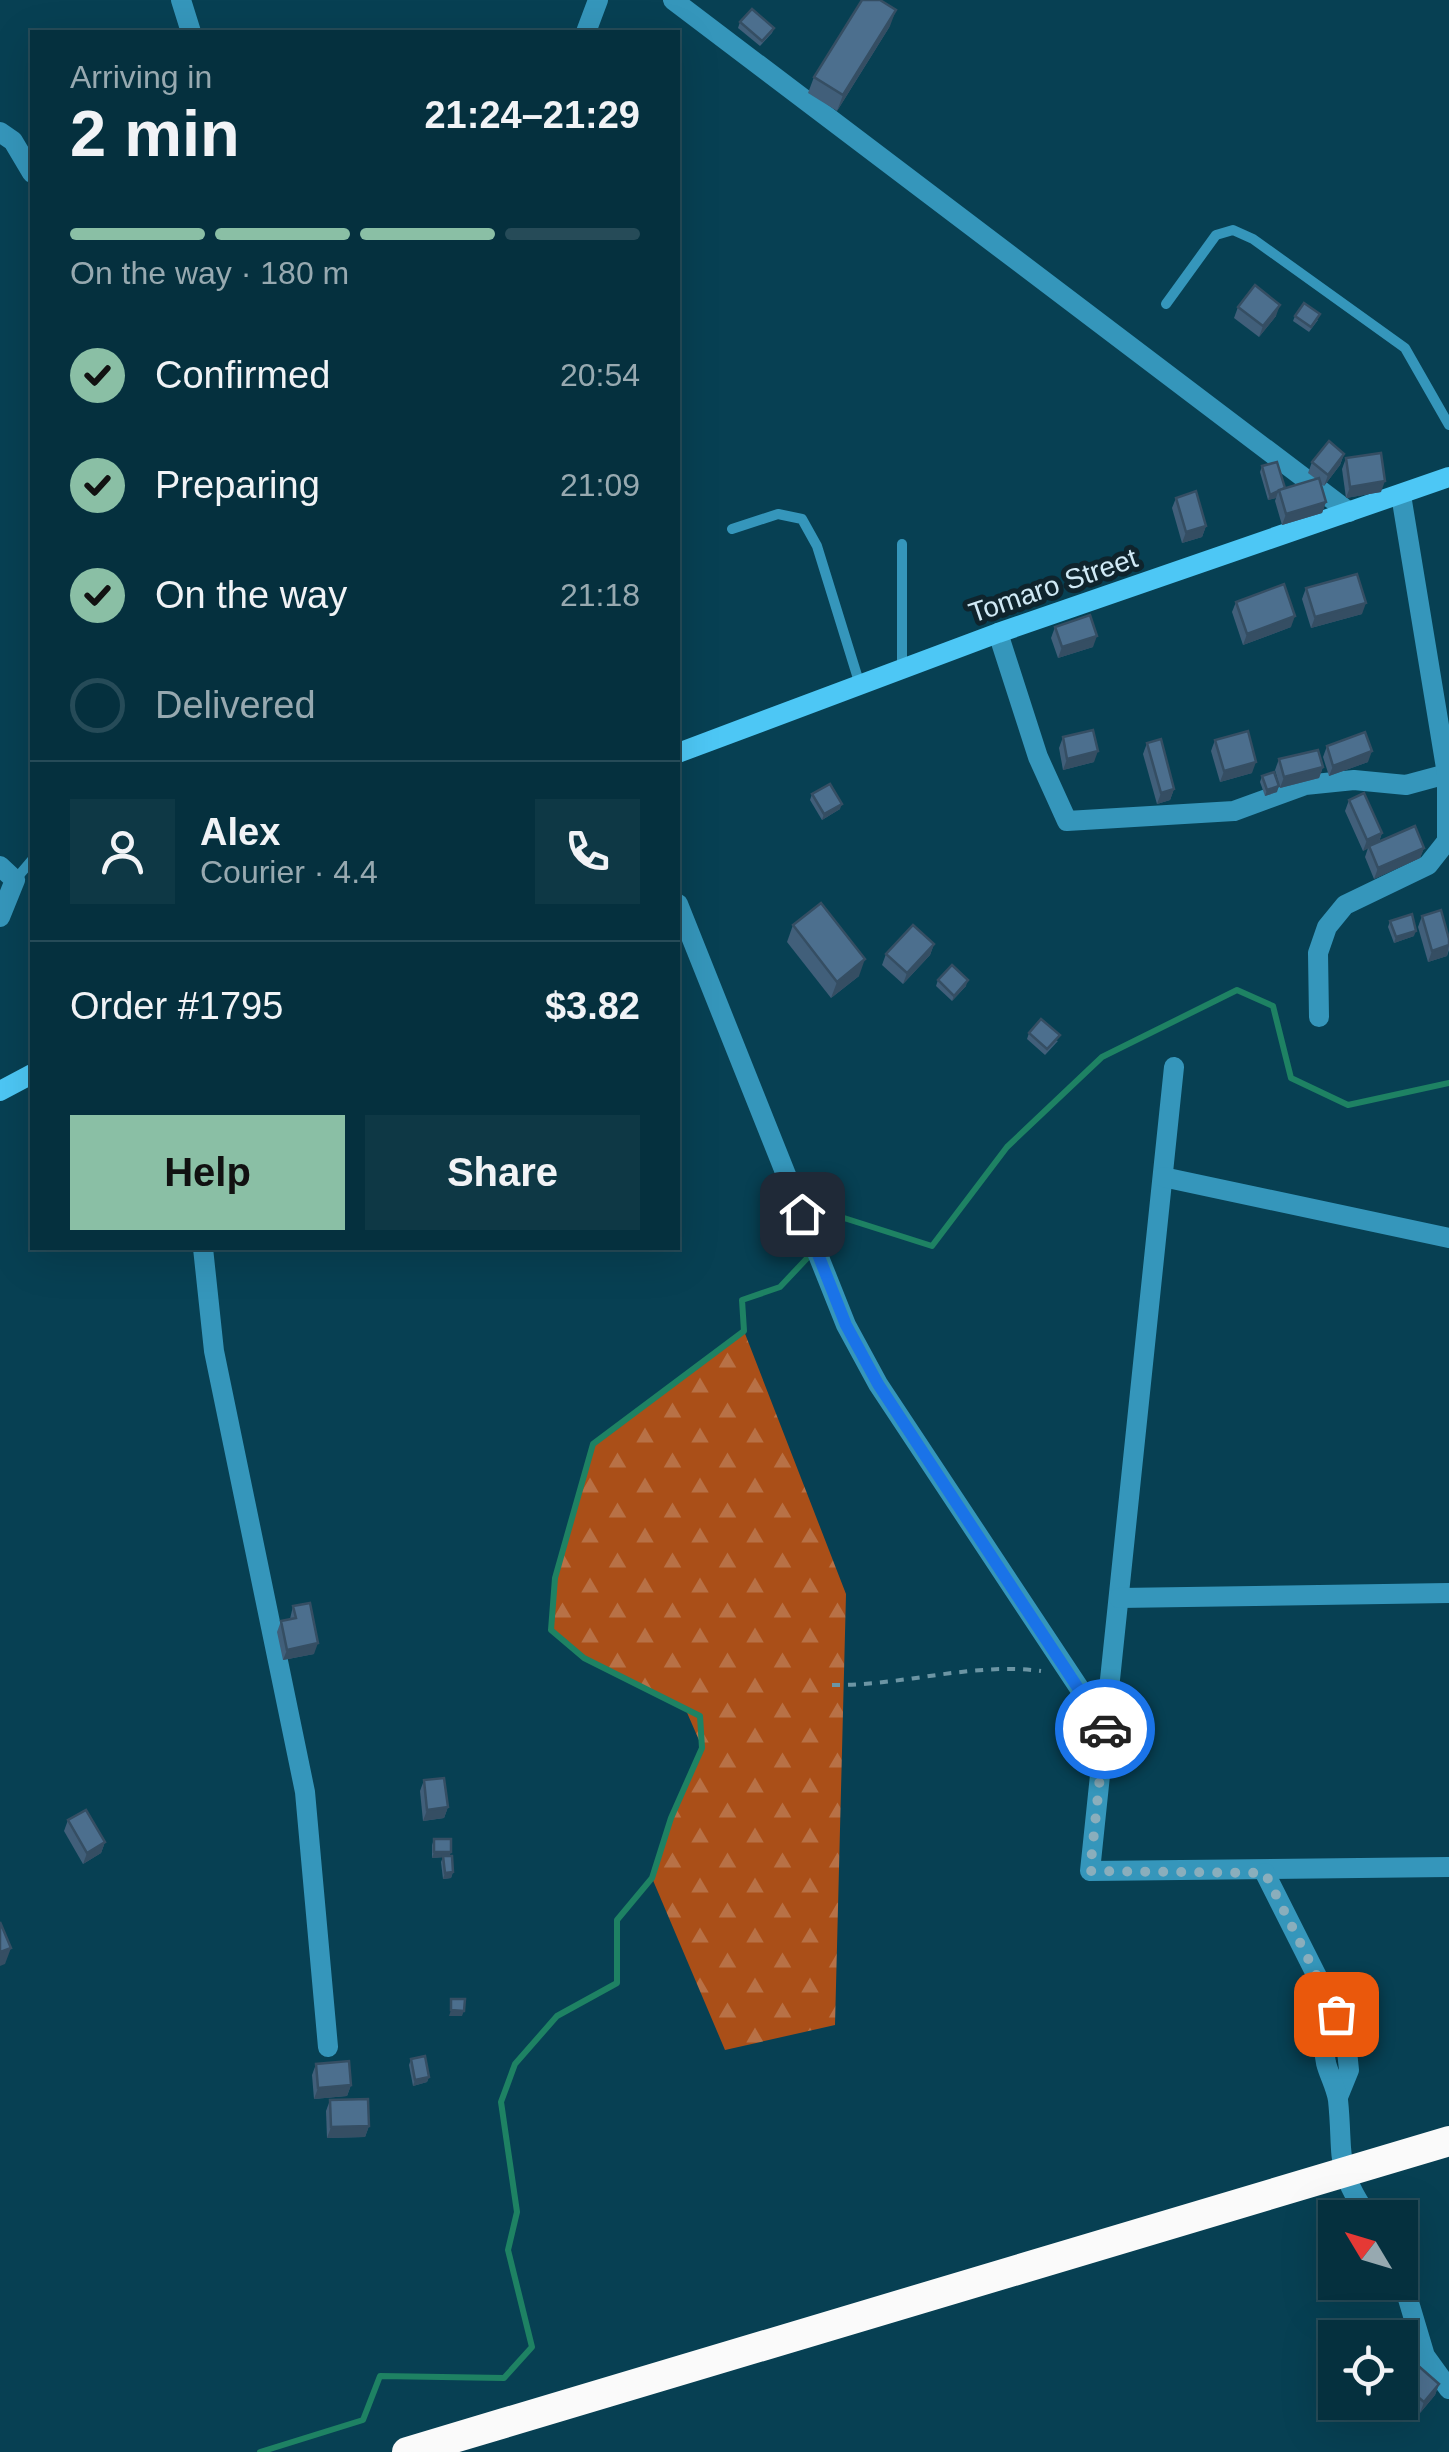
<!DOCTYPE html>
<meta charset="utf-8">
<style>
:root{--surface:#05303e;--page:#0e3845;--text:#f1f3f6;--muted:#97a9b0;--line:#264b58;--accent:#8abfa5}
body{margin:0;font-family:Arial,sans-serif;background:var(--page);color:var(--text);height:100vh;display:flex;flex-direction:column;font-size:38px;white-space:nowrap}
*{box-sizing:border-box;margin:0}
p{font-size:32px;color:var(--muted)}
.icon{flex:none;width:55px;height:55px;fill:none;stroke:currentColor;stroke-width:2;stroke-linecap:round;stroke-linejoin:round}
.map{position:relative;flex:1;overflow:hidden}
.side{position:absolute;left:30px;top:30px;width:650px;height:1220px;display:flex;flex-direction:column;background:var(--surface);border-radius:0px;box-shadow:0 10px 40px #0002,0 0 0 2px var(--line)}
.side>*{flex:none}
.needle{width:65px;rotate:308deg}
.fabs{position:absolute;left:1318px;top:2200px;display:grid;gap:20px}
.fabs a{display:grid;place-items:center;width:100px;height:100px;border-radius:0px;background:var(--surface);box-shadow:0 10px 40px #0002,0 0 0 2px var(--line);font-size:50px}
.pin{position:absolute;display:grid;place-items:center;width:85px;height:85px;color:#fff;margin:-42px;border-radius:20px;box-shadow:0 5px 15px #0006}
.courier{position:absolute;display:grid;place-items:center;width:100px;height:100px;margin:-50px;border:8px solid #1a73e8;border-radius:50%;background:#fff;color:#222;box-shadow:0 2px 12px #0007}
.overview em{font-style:normal;font-weight:700}
.overview div{display:flex;flex-direction:column-reverse}
.overview{display:flex;align-items:center;justify-content:space-between;height:170px;padding:0 40px}
h1{font-size:65px;font-weight:700;line-height:75px}
.bar{display:grid;grid-template-columns:repeat(4,1fr);gap:15px 10px;align-content:center;height:120px;padding:0 40px}
.bar i{height:12px;border-radius:8px;background:var(--line)}
.bar .selected{background:var(--accent)}
.bar p{grid-column:span 4}
.line{display:flex;align-items:center;gap:25px;padding:0 40px;border-top:2px solid var(--line)}
.line div{flex:1}
.round{display:grid;place-items:center;flex:none;width:105px;height:105px;border-radius:0px;background:var(--page)}
ol{padding:0 40px;list-style:none}
li{display:flex;align-items:center;gap:30px;height:110px}
li p{margin-inline-start:auto}
li .icon{padding:10px;border-radius:50%;background:var(--accent);color:#111;stroke-width:4}
li:last-child{color:var(--muted)}
li i{width:55px;height:55px;border:5px solid var(--line);border-radius:50%}
.action{display:flex;gap:20px;margin-top:auto;padding:20px 40px}
.action a{flex:1;height:115px;border-radius:0px;background:var(--accent);color:#111;font-size:40px;font-weight:700;line-height:115px;text-align:center}
.action a+a{background:var(--page);color:var(--text)}
.map>svg:first-child{display:block}
</style>
<div class="map">
<svg width="1449" height="2452" viewBox="0 0 1449 2452">
<defs>
<pattern id="forest-firs" width="22" height="20" patternUnits="userSpaceOnUse" patternTransform="scale(2.5)"><rect width="22" height="20" fill="#aa4f18"/><path d="M5 1l3.5 6h-7zM16 11l3.5 6h-7z" fill="#b87146"/></pattern>
</defs>
<rect width="100%" height="100%" fill="#074053"/>
<path fill="url(#forest-firs)" d="M 744,1331 L 846,1594 L 835,2025 L 725,2050 L 652,1878 L 671,1818 L 702,1747 L 685,1708 L 584,1658 L 551,1630 L 555,1578 L 593,1444 Z"/>
<g fill="none" stroke-linecap="round" stroke-linejoin="round">
<g stroke="#1e8263" stroke-width="6">
<path d="M 820,1244 L 844,1218 L 932,1246 L 1007,1147 L 1102,1057 L 1237,990 L 1273,1006 L 1291,1078 L 1348,1105 L 1449,1083"/>
<path d="M 260,2452 L 363,2420 L 380,2376 L 504,2378 L 532,2347 L 508,2250 L 517,2212 L 501,2102 L 515,2064 L 557,2016 L 617,1983 L 617,1920 L 652,1878 L 671,1818 L 702,1748 L 700,1716 L 584,1658 L 551,1630 L 555,1578 L 593,1444 L 744,1331 L 742,1300 L 780,1287 L 812,1253"/>
</g>
<path stroke="#6c95a4" stroke-width="4" stroke-dasharray="8 8" stroke-linecap="butt" d="M 832,1685 C 902,1686 972,1662 1041,1671"/>
<g stroke="#3596bb" stroke-width="10">
<path d="M 1166,304 L 1216,235 L 1233,230 L 1253,239 L 1405,348 L 1449,425"/>
<path d="M 732,529 L 778,514 L 802,519 L 817,546 L 860,685"/>
<path d="M 902,668 L 902,544"/>
<path d="M 15,880 L 32,860"/>
</g>
<g stroke="#3596bb" stroke-width="20">
<path d="M 181,0 L 191,32"/>
<path d="M 673,0 L 1349,512"/>
<path d="M 586,32 L 598,0"/>
<path d="M 0,132 L 13,141 L 32,173"/>
<path d="M 998,633 L 1038,757 L 1067,821 L 1234,811 L 1305,785 L 1354,780 L 1406,785 L 1447,774"/>
<path d="M 0,866 L 15,880 L 0,917"/>
<path d="M 678,904 L 846,1325 L 878,1384 L 1105,1727"/>
<path d="M 1319,1017 L 1318,953 L 1327,927 L 1345,905 L 1428,865 L 1447,841 L 1447,774 L 1401,495"/>
<path d="M 1174,1067 L 1090,1871 L 1449,1867"/>
<path d="M 1163,1177 L 1449,1238"/>
<path d="M 203,1248 L 214,1351 L 305,1792 L 328,2047"/>
<path d="M 1119,1598 L 1449,1593"/>
<path d="M 1265,1873 L 1345,2032 L 1349,2070 L 1338,2097"/>
<path d="M 1326,2000 C 1324,2020 1322,2042 1326,2063 C 1329,2075 1336,2087 1338,2100 C 1344,2158 1333,2165 1369,2218"/>
<path d="M 1400,2272 L 1425,2356 L 1449,2389"/>
</g>
<g stroke="#4dc7f5" stroke-width="20">
<path d="M 678,753 L 998,633 L 1449,477"/>
<path d="M 0,1091 L 32,1074"/>
</g>
<path stroke="#fafafa" stroke-width="30" d="M 407,2452 L 1449,2141"/>
</g>
<g fill="#415f7a">
<path d="M 740,22 L 774,28 L 772,33 L 760,46 L 738,28 Z"/>
<path d="M 890,26 L 837,111 L 808,93 L 814,77 Z"/>
<path d="M 1238,307 L 1276,316 L 1259,337 L 1234,318 Z"/>
<path d="M 1295,316 L 1318,320 L 1309,332 L 1293,321 Z"/>
<path d="M 1344,454 L 1340,465 L 1324,486 L 1321,484 L 1326,502 L 1322,513 L 1282,525 L 1275,501 L 1276,498 L 1268,500 L 1260,472 L 1262,466 L 1285,489 L 1316,479 L 1308,473 L 1312,462 Z"/>
<path d="M 1346,458 L 1381,492 L 1346,498 L 1342,469 Z"/>
<path d="M 1176,498 L 1206,526 L 1202,537 L 1182,543 L 1172,508 Z"/>
<path d="M 1306,588 L 1362,614 L 1311,628 L 1302,599 Z"/>
<path d="M 1236,602 L 1291,627 L 1243,645 L 1232,612 Z"/>
<path d="M 1055,627 L 1093,647 L 1058,658 L 1051,638 Z"/>
<path d="M 1063,737 L 1094,762 L 1063,770 L 1059,748 Z"/>
<path d="M 1215,740 L 1252,773 L 1220,782 L 1211,751 Z"/>
<path d="M 1147,743 L 1174,789 L 1170,800 L 1157,804 L 1143,754 Z"/>
<path d="M 1327,746 L 1368,762 L 1329,776 L 1323,757 Z"/>
<path d="M 1279,759 L 1323,767 L 1319,778 L 1280,788 L 1275,770 Z"/>
<path d="M 1262,776 L 1277,792 L 1265,796 L 1260,782 Z"/>
<path d="M 812,794 L 840,809 L 822,820 L 810,800 Z"/>
<path d="M 1349,800 L 1382,833 L 1379,842 L 1424,848 L 1420,858 L 1374,879 L 1365,857 L 1368,848 L 1363,851 L 1345,811 Z"/>
<path d="M 1422,916 L 1449,939 L 1449,950 L 1447,956 L 1428,962 L 1418,927 Z"/>
<path d="M 1390,921 L 1414,936 L 1394,943 L 1388,927 Z"/>
<path d="M 793,925 L 859,976 L 831,998 L 787,942 Z"/>
<path d="M 934,944 L 930,955 L 903,984 L 882,965 L 886,954 Z"/>
<path d="M 938,980 L 966,986 L 952,1001 L 936,986 Z"/>
<path d="M 1029,1033 L 1058,1041 L 1045,1055 L 1027,1039 Z"/>
<path d="M 293,1606 L 314,1654 L 283,1660 L 277,1632 L 281,1621 L 290,1619 Z"/>
<path d="M 424,1780 L 448,1807 L 444,1818 L 423,1821 L 420,1791 Z"/>
<path d="M 68,1820 L 105,1842 L 101,1853 L 83,1864 L 64,1831 Z"/>
<path d="M 434,1839 L 451,1852 L 449,1856 L 453,1872 L 451,1878 L 443,1879 L 441,1862 L 443,1857 L 432,1858 L 432,1845 Z"/>
<path d="M 411,2059 L 429,2077 L 427,2082 L 413,2086 L 409,2065 Z"/>
<path d="M 316,2064 L 351,2085 L 347,2096 L 314,2099 L 312,2075 Z"/>
<path d="M 330,2100 L 369,2126 L 365,2137 L 327,2138 L 326,2111 Z"/>
<path d="M 1400,2381 L 1439,2384 L 1435,2395 L 1420,2413 L 1400,2396 Z"/>
</g>
<g fill="#354e63">
<path d="M 896,10 L 890,26 L 837,111 L 843,95 Z"/>
<path d="M 1280,305 L 1276,316 L 1259,337 L 1263,326 Z"/>
<path d="M 1344,454 L 1340,465 L 1324,486 L 1328,475 Z"/>
<path d="M 1385,481 L 1381,492 L 1346,498 L 1350,487 Z"/>
<path d="M 1278,492 L 1276,498 L 1268,500 L 1270,495 Z"/>
<path d="M 1326,502 L 1322,513 L 1282,525 L 1286,514 Z"/>
<path d="M 1206,526 L 1202,537 L 1182,543 L 1186,532 Z"/>
<path d="M 1366,603 L 1362,614 L 1311,628 L 1315,617 Z"/>
<path d="M 1295,616 L 1291,627 L 1243,645 L 1247,634 Z"/>
<path d="M 1097,636 L 1093,647 L 1058,658 L 1062,647 Z"/>
<path d="M 1098,751 L 1094,762 L 1063,770 L 1067,759 Z"/>
<path d="M 1372,751 L 1368,762 L 1329,776 L 1333,766 Z"/>
<path d="M 1256,762 L 1252,773 L 1220,782 L 1224,771 Z"/>
<path d="M 1323,767 L 1319,778 L 1280,788 L 1284,777 Z"/>
<path d="M 1279,786 L 1277,792 L 1265,796 L 1267,790 Z"/>
<path d="M 1174,789 L 1170,800 L 1157,804 L 1161,793 Z"/>
<path d="M 842,804 L 840,809 L 822,820 L 824,814 Z"/>
<path d="M 1382,833 L 1378,844 L 1363,851 L 1367,840 Z"/>
<path d="M 1424,848 L 1420,858 L 1374,879 L 1378,868 Z"/>
<path d="M 1416,931 L 1414,936 L 1394,943 L 1396,937 Z"/>
<path d="M 934,944 L 930,955 L 903,984 L 907,973 Z"/>
<path d="M 1449,945 L 1447,956 L 1428,962 L 1432,951 Z"/>
<path d="M 865,959 L 859,976 L 831,998 L 837,982 Z"/>
<path d="M 968,980 L 966,986 L 952,1001 L 954,996 Z"/>
<path d="M 318,1643 L 314,1654 L 283,1660 L 287,1650 Z"/>
<path d="M 448,1807 L 444,1818 L 423,1821 L 427,1810 Z"/>
<path d="M 105,1842 L 101,1853 L 83,1864 L 87,1853 Z"/>
<path d="M 434,1852 L 451,1852 L 449,1857 L 432,1858 Z"/>
<path d="M 453,1872 L 451,1878 L 443,1879 L 445,1873 Z"/>
<path d="M 11,1948 L 5,1964 L 0,1966 L 0,1952 Z"/>
<path d="M 451,2010 L 464,2011 L 462,2016 L 449,2016 Z"/>
<path d="M 429,2077 L 427,2082 L 413,2086 L 415,2080 Z"/>
<path d="M 351,2085 L 347,2096 L 314,2099 L 318,2088 Z"/>
<path d="M 369,2126 L 365,2137 L 327,2138 L 331,2127 Z"/>
<path d="M 1439,2384 L 1435,2395 L 1420,2413 L 1424,2402 Z"/>
</g>
<g fill="#4c6f8e" stroke="#354e63" stroke-width="2.5">
<path d="M 862,0 L 880,0 L 896,10 L 843,95 L 814,77 Z"/>
<path d="M 752,9 L 774,28 L 762,41 L 740,22 Z"/>
<path d="M 1255,285 L 1280,305 L 1263,326 L 1238,307 Z"/>
<path d="M 1304,303 L 1320,314 L 1311,327 L 1295,316 Z"/>
<path d="M 1329,441 L 1344,454 L 1328,475 L 1312,462 Z"/>
<path d="M 1381,453 L 1385,481 L 1350,487 L 1346,458 Z"/>
<path d="M 1277,462 L 1285,488 L 1270,495 L 1262,466 Z"/>
<path d="M 1319,478 L 1326,502 L 1286,514 L 1279,490 Z"/>
<path d="M 1196,491 L 1206,526 L 1186,532 L 1176,498 Z"/>
<path d="M 1357,574 L 1366,603 L 1315,617 L 1306,588 Z"/>
<path d="M 1284,584 L 1295,616 L 1247,634 L 1236,602 Z"/>
<path d="M 1090,615 L 1097,636 L 1062,647 L 1055,627 Z"/>
<path d="M 1093,730 L 1098,751 L 1067,759 L 1063,737 Z"/>
<path d="M 1248,731 L 1256,762 L 1224,771 L 1215,740 Z"/>
<path d="M 1365,732 L 1372,751 L 1333,766 L 1327,746 Z"/>
<path d="M 1161,739 L 1174,789 L 1161,793 L 1147,743 Z"/>
<path d="M 1318,750 L 1323,767 L 1284,777 L 1279,759 Z"/>
<path d="M 1274,772 L 1279,786 L 1267,790 L 1262,776 Z"/>
<path d="M 830,784 L 842,804 L 824,814 L 812,794 Z"/>
<path d="M 1364,793 L 1382,833 L 1367,840 L 1349,800 Z"/>
<path d="M 1415,826 L 1424,848 L 1378,868 L 1369,846 Z"/>
<path d="M 821,903 L 865,959 L 837,982 L 793,925 Z"/>
<path d="M 1441,910 L 1449,939 L 1449,945 L 1432,951 L 1422,916 Z"/>
<path d="M 1412,914 L 1416,931 L 1396,937 L 1390,921 Z"/>
<path d="M 913,925 L 934,944 L 907,973 L 886,954 Z"/>
<path d="M 952,965 L 968,980 L 954,996 L 938,980 Z"/>
<path d="M 1041,1019 L 1060,1035 L 1047,1049 L 1029,1033 Z"/>
<path d="M 310,1603 L 318,1643 L 287,1650 L 281,1621 L 296,1618 L 293,1606 Z"/>
<path d="M 444,1778 L 448,1807 L 427,1810 L 424,1780 Z"/>
<path d="M 86,1810 L 105,1842 L 87,1853 L 68,1820 Z"/>
<rect x="434" y="1839" width="17" height="13"/>
<path d="M 443,1856 L 452,1856 L 453,1872 L 445,1873 Z"/>
<path d="M 0,1922 L 11,1948 L 0,1952 Z"/>
<path d="M 451,1999 L 465,1999 L 464,2011 L 451,2010 Z"/>
<path d="M 425,2056 L 429,2077 L 415,2080 L 411,2059 Z"/>
<path d="M 349,2061 L 351,2085 L 318,2088 L 316,2064 Z"/>
<path d="M 368,2099 L 369,2126 L 331,2127 L 330,2100 Z"/>
<path d="M 1415,2363 L 1439,2384 L 1424,2402 L 1400,2382 Z"/>
</g>
<g fill="none" stroke-linecap="round" stroke-linejoin="round">
<path stroke="#8aaebc" stroke-width="10" stroke-dasharray="0 18" d="M 1105,1729 L 1090,1871 L 1265,1873 L 1336,2014"/>
<path stroke="#1a73e8" stroke-width="12" d="M 802,1214 L 846,1325 L 878,1384 L 1105,1729"/>
</g>
<g text-anchor="middle" stroke-width="10" stroke-linejoin="round" paint-order="stroke">
<g font-size="28" fill="#d0e9f5" stroke="#0f242d">
<text transform="translate(1053 585) rotate(-19)" y="10">Tomaro Street</text>
</g>
</g>
</svg>
<div class="fabs">
<a><svg class="needle" viewBox="-14 -14 28 28"><path d="M0-13l5 13h-10z" fill="#e53935"/><path d="M0 13l5-13h-10z" fill="#97a9b0"/></svg></a>
<a><svg class="icon" aria-label="locate" viewBox="0 0 24 24"><circle cx="12" cy="12" r="6"/><path d="M12 2v4M12 18v4M2 12h4M18 12h4"/></svg></a>
</div>
<div class="pin" style="left:1336px;top:2014px;background:#ea580c"><svg class="icon" aria-label="bag" viewBox="0 0 24 24"><path d="M5 8h14l-1 12H6zM9 8a3 3 0 0 1 6 0"/></svg></div>
<div class="pin" style="left:802px;top:1214px;background:#1f2937"><svg class="icon" aria-label="home" viewBox="0 0 24 24"><path d="M3 11l9-7 9 7M6 9v11h12V9"/></svg></div>
<div class="courier" style="left:1105px;top:1729px"><svg class="icon" aria-label="car" viewBox="0 0 24 24"><path d="M5 17H2v-5l4-1 3-4h7l3 4 3 1v5h-3M9 17h6M6 11h13"/><circle cx="7" cy="17" r="2"/><circle cx="17" cy="17" r="2"/></svg></div>
<section class="side">
<div class="overview"><div><h1>2 min</h1><p>Arriving in</p></div><em>21:24–21:29</em></div>
<div class="bar"><i class="selected"></i><i class="selected"></i><i class="selected"></i><i></i><p>On the way · 180 m</p></div>
<ol>
<li><svg class="icon" aria-label="check" viewBox="0 0 24 24"><path d="M5 12l5 5 9-10"/></svg>Confirmed<p>20:54</p></li>
<li><svg class="icon" aria-label="check" viewBox="0 0 24 24"><path d="M5 12l5 5 9-10"/></svg>Preparing<p>21:09</p></li>
<li><svg class="icon" aria-label="check" viewBox="0 0 24 24"><path d="M5 12l5 5 9-10"/></svg>On the way<p>21:18</p></li>
<li><i></i>Delivered</li>
</ol>
<div class="line" style="height:180px"><a class="round"><svg class="icon" aria-label="person" viewBox="0 0 24 24"><circle cx="12" cy="8" r="4"/><path d="M4 21q1-7 8-7t8 7"/></svg></a><div><b>Alex</b><p>Courier · 4.4</p></div><a class="round"><svg class="icon" aria-label="phone" viewBox="0 0 24 24"><path d="M5 4h4l2 5-3 2q2 4 5 5l2-3 5 2v4C11 20 4 13 5 4z"/></svg></a></div>
<div class="line" style="height:130px"><div>Order #1795</div><b>$3.82</b></div>
<div class="action"><a>Help</a><a>Share</a></div>
</section>
</div>
